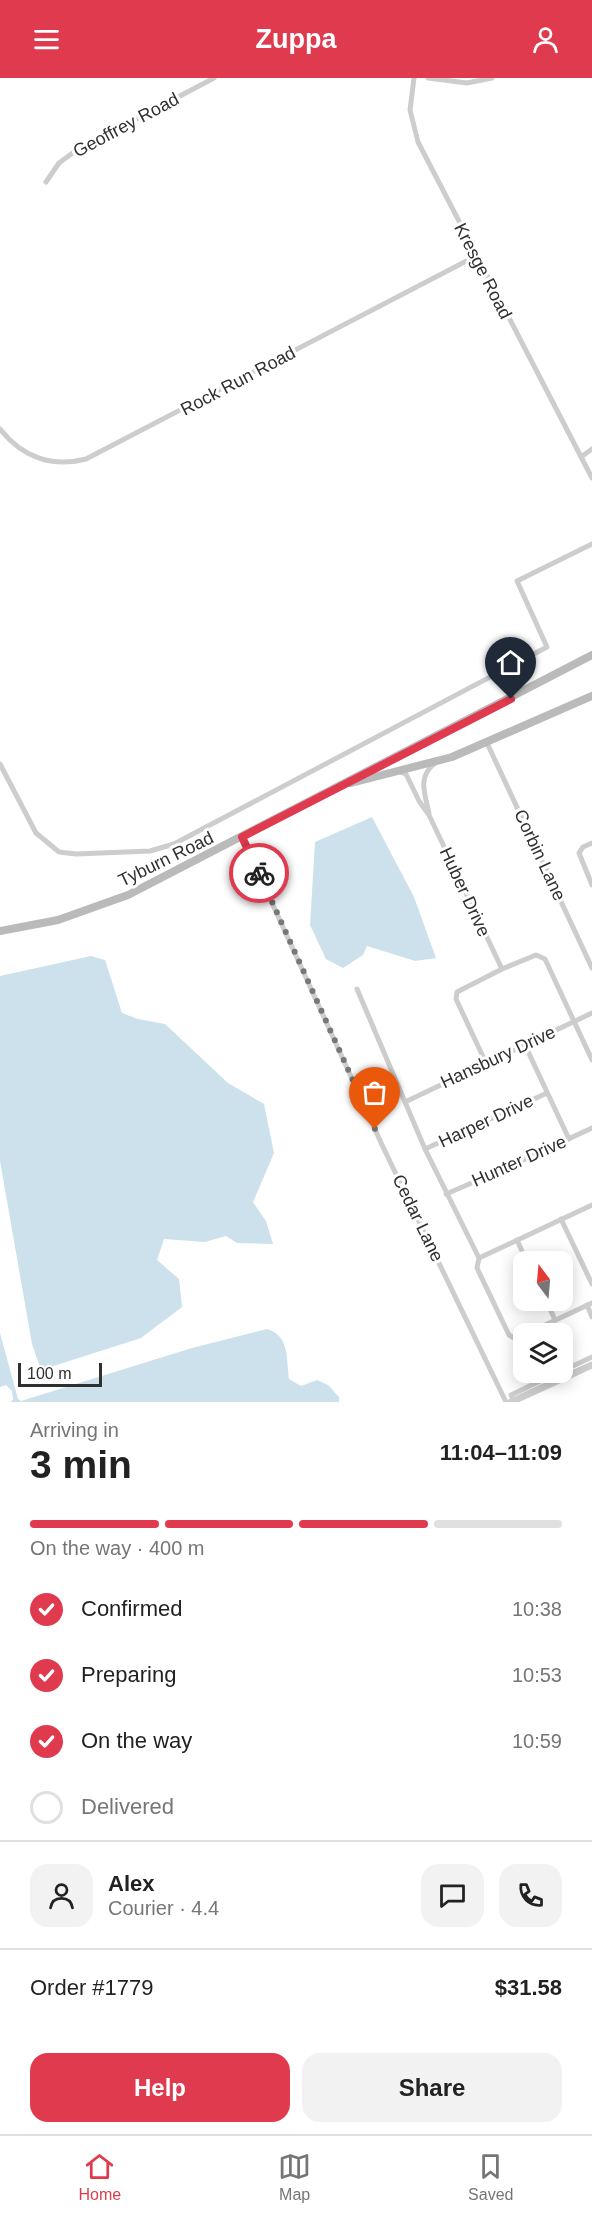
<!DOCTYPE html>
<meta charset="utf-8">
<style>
:root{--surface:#fff;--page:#f2f2f2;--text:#222;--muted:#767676;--line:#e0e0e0;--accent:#df3a4e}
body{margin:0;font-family:Arial,sans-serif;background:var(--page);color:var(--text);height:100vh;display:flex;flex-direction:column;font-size:22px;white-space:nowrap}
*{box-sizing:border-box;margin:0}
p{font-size:20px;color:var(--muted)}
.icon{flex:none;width:33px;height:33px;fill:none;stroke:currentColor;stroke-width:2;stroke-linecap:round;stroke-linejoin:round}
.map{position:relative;height:1324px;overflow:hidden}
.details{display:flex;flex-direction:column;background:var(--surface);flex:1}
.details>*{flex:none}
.needle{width:39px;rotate:344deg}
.fabs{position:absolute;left:513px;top:1173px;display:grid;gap:12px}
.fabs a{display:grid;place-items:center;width:60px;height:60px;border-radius:12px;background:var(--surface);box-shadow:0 3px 15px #0003;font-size:30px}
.scale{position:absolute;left:18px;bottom:15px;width:84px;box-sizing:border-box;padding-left:6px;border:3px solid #303030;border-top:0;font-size:16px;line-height:21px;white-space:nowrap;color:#303030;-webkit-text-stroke:4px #fff;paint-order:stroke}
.pin{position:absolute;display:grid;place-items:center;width:51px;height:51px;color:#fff;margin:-62px -26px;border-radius:50% 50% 50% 0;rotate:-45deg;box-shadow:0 0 6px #0007}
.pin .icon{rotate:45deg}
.courier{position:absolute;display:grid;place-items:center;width:60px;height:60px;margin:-30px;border:4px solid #df3a4e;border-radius:50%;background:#fff;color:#222;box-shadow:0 2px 8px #0007}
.head em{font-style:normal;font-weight:600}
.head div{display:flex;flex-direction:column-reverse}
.head{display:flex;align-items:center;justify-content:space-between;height:102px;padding:0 30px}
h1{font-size:39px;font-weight:600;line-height:45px}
.bar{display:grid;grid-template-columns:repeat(4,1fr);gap:9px 6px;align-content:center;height:72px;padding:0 30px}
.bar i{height:8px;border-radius:4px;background:var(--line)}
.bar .on{background:var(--accent)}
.bar p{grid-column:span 4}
.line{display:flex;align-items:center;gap:15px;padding:0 30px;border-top:2px solid var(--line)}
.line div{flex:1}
.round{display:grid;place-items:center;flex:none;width:63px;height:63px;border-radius:18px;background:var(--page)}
ol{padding:0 30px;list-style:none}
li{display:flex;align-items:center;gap:18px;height:66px}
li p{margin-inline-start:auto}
li .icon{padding:6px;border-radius:50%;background:var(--accent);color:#fff;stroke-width:4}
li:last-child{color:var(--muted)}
li i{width:33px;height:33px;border:3px solid var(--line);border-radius:50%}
.button{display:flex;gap:12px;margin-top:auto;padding:12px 30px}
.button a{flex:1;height:69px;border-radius:18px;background:var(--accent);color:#fff;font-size:24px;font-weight:600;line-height:69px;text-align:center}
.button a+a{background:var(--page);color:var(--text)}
header{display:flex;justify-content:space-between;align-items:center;height:78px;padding:0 30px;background:var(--accent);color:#fff;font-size:27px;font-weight:600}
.tab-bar{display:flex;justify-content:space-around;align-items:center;height:84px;border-top:2px solid var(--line);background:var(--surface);font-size:16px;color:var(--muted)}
.tab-bar a{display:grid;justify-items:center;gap:3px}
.tab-bar .on{color:var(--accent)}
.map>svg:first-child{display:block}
</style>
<header><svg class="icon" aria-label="menu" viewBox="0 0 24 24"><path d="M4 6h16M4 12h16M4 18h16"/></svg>Zuppa<svg class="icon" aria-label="person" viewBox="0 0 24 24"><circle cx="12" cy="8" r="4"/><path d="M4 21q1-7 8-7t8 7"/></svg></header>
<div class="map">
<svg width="592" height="1324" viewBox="0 0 592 1324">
<rect width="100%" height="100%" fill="#fff"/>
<g fill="#cce1eb">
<path d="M 372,739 L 414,819 L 436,880 L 415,883 L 367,868 L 363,877 L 343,890 L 326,881 L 310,847 L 315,764 Z"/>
<path d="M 91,878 L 105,882 L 122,935 L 138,941 L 165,946 L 228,1005 L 264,1026 L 274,1075 L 253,1124 L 266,1143 L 273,1166 L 237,1165 L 226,1158 L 205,1164 L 164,1161 L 157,1182 L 179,1201 L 182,1229 L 141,1260 L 41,1292 L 32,1266 L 0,1083 L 0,898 Z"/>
<path d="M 267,1251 C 290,1258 286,1280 289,1301 L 301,1308 L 317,1302 L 328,1307 L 339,1319 L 339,1324 L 10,1324 L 13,1322 L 12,1313 L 6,1307 L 0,1309 L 0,1255 L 18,1321 L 21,1323 L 192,1270 Z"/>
</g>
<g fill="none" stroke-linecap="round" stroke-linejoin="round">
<g stroke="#cdcdcd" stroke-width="5">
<path d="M 414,0 L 410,32 L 418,64 L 592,400"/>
<path d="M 428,0 L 467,5 L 492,0"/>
<path d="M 46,104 L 59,85 L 74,74 L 214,0"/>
<path d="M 0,351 C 22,379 52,390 86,381 L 476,178"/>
<path d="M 581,379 L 592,371"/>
<path d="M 487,665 L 592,890"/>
<path d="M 0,686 L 36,755 L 59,774 L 76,776 L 150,773 L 174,766 L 547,569 L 517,503 L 592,466"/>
<path d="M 400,694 L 406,696 L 419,723 L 429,737 L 502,891"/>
<path d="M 429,735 C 425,716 417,699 435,685"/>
<path d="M 242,759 L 383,1069 L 506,1324"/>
<path d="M 592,765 L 583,769 L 579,775 L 592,807"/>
<path d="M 357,911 L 425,1071 L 479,1180 L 477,1190 L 509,1257 L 514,1260 L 524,1257"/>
<path d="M 525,967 L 569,1061"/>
<path d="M 486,985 L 456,921 L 457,914 L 502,891 L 536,877 L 545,881 L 592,982"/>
<path d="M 405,1024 L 592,935"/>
<path d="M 425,1071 L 547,1015"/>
<path d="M 446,1116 L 495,1095 L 592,1050"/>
<path d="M 561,1141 L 592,1206"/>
<path d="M 517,1162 L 527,1184"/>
<path d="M 479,1180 L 592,1127"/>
<path d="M 546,1222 L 555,1242"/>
<path d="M 587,1227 L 592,1239"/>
<path d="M 526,1256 L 592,1225"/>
<path d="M 562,1293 L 592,1279"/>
<path d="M 514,1323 L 511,1317 L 559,1294"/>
</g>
<path stroke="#cdcdcd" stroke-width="7" d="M 511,1324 L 592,1287"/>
<g stroke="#bababa" stroke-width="8">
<path d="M 351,705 L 452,679 L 592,618"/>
<path d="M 0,853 L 58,842 L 128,817 L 592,577"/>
</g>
</g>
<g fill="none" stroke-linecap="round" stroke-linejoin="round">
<path stroke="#787878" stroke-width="6" stroke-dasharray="0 10.8" d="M 259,795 L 375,1051"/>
<path stroke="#df3a4e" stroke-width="8" d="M 259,795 L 242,759 L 511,621"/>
</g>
<g text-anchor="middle" stroke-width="6" stroke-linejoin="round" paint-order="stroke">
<g font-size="18" fill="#303030" stroke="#fff">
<text transform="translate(126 47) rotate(-28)" y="6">Geoffrey Road</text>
<text transform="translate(483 193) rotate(63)" y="6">Kresge Road</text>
<text transform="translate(238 303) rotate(-28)" y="6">Rock Run Road</text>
<text transform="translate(540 777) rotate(65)" y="6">Corbin Lane</text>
<text transform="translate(166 781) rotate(-26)" y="6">Tyburn Road</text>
<text transform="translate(465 814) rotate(65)" y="6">Huber Drive</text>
<text transform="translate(498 979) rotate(-25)" y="6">Hansbury Drive</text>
<text transform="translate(486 1043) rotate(-25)" y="6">Harper Drive</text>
<text transform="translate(519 1083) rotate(-24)" y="6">Hunter Drive</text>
<text transform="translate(418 1140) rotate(64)" y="6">Cedar Lane</text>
</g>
</g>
</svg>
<div class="fabs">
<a><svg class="needle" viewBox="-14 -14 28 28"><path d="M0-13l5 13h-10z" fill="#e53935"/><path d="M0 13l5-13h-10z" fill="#767676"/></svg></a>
<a><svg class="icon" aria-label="layers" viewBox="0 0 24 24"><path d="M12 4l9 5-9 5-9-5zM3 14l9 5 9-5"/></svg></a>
</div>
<div class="scale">100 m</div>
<div class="pin" style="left:375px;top:1051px;background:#ea580c"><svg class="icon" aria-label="bag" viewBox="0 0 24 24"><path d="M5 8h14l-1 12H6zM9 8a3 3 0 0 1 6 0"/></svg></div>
<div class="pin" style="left:511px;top:621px;background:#1f2937"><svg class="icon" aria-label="home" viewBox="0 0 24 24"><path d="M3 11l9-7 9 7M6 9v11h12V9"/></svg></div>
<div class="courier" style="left:259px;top:795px"><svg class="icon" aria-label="bike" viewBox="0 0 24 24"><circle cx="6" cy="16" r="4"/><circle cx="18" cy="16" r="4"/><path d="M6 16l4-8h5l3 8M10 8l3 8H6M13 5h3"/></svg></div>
</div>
<section class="details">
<div class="head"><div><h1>3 min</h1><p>Arriving in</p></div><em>11:04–11:09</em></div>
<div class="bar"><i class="on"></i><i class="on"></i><i class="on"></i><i></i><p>On the way · 400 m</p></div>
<ol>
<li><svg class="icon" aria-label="check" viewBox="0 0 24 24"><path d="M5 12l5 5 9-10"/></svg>Confirmed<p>10:38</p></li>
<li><svg class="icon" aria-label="check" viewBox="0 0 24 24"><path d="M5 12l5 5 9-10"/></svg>Preparing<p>10:53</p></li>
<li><svg class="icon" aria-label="check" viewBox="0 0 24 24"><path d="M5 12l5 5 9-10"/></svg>On the way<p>10:59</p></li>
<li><i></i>Delivered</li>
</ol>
<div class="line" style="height:108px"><a class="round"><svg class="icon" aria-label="person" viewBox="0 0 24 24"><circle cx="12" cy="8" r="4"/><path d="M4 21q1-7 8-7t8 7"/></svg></a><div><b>Alex</b><p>Courier · 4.4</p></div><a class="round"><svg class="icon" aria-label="chat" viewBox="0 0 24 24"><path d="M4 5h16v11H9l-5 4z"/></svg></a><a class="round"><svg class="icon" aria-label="phone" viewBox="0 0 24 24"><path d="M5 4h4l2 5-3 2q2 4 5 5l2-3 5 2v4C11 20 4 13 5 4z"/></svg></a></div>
<div class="line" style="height:78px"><div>Order #1779</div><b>$31.58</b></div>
<div class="button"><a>Help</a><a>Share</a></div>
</section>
<nav class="tab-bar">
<a class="on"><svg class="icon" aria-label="home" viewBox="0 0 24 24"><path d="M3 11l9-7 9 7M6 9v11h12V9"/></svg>Home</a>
<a><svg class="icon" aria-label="map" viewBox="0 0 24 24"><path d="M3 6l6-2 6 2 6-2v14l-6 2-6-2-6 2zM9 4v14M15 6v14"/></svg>Map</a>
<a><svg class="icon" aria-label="saved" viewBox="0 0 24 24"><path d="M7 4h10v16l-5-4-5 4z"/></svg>Saved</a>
</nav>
